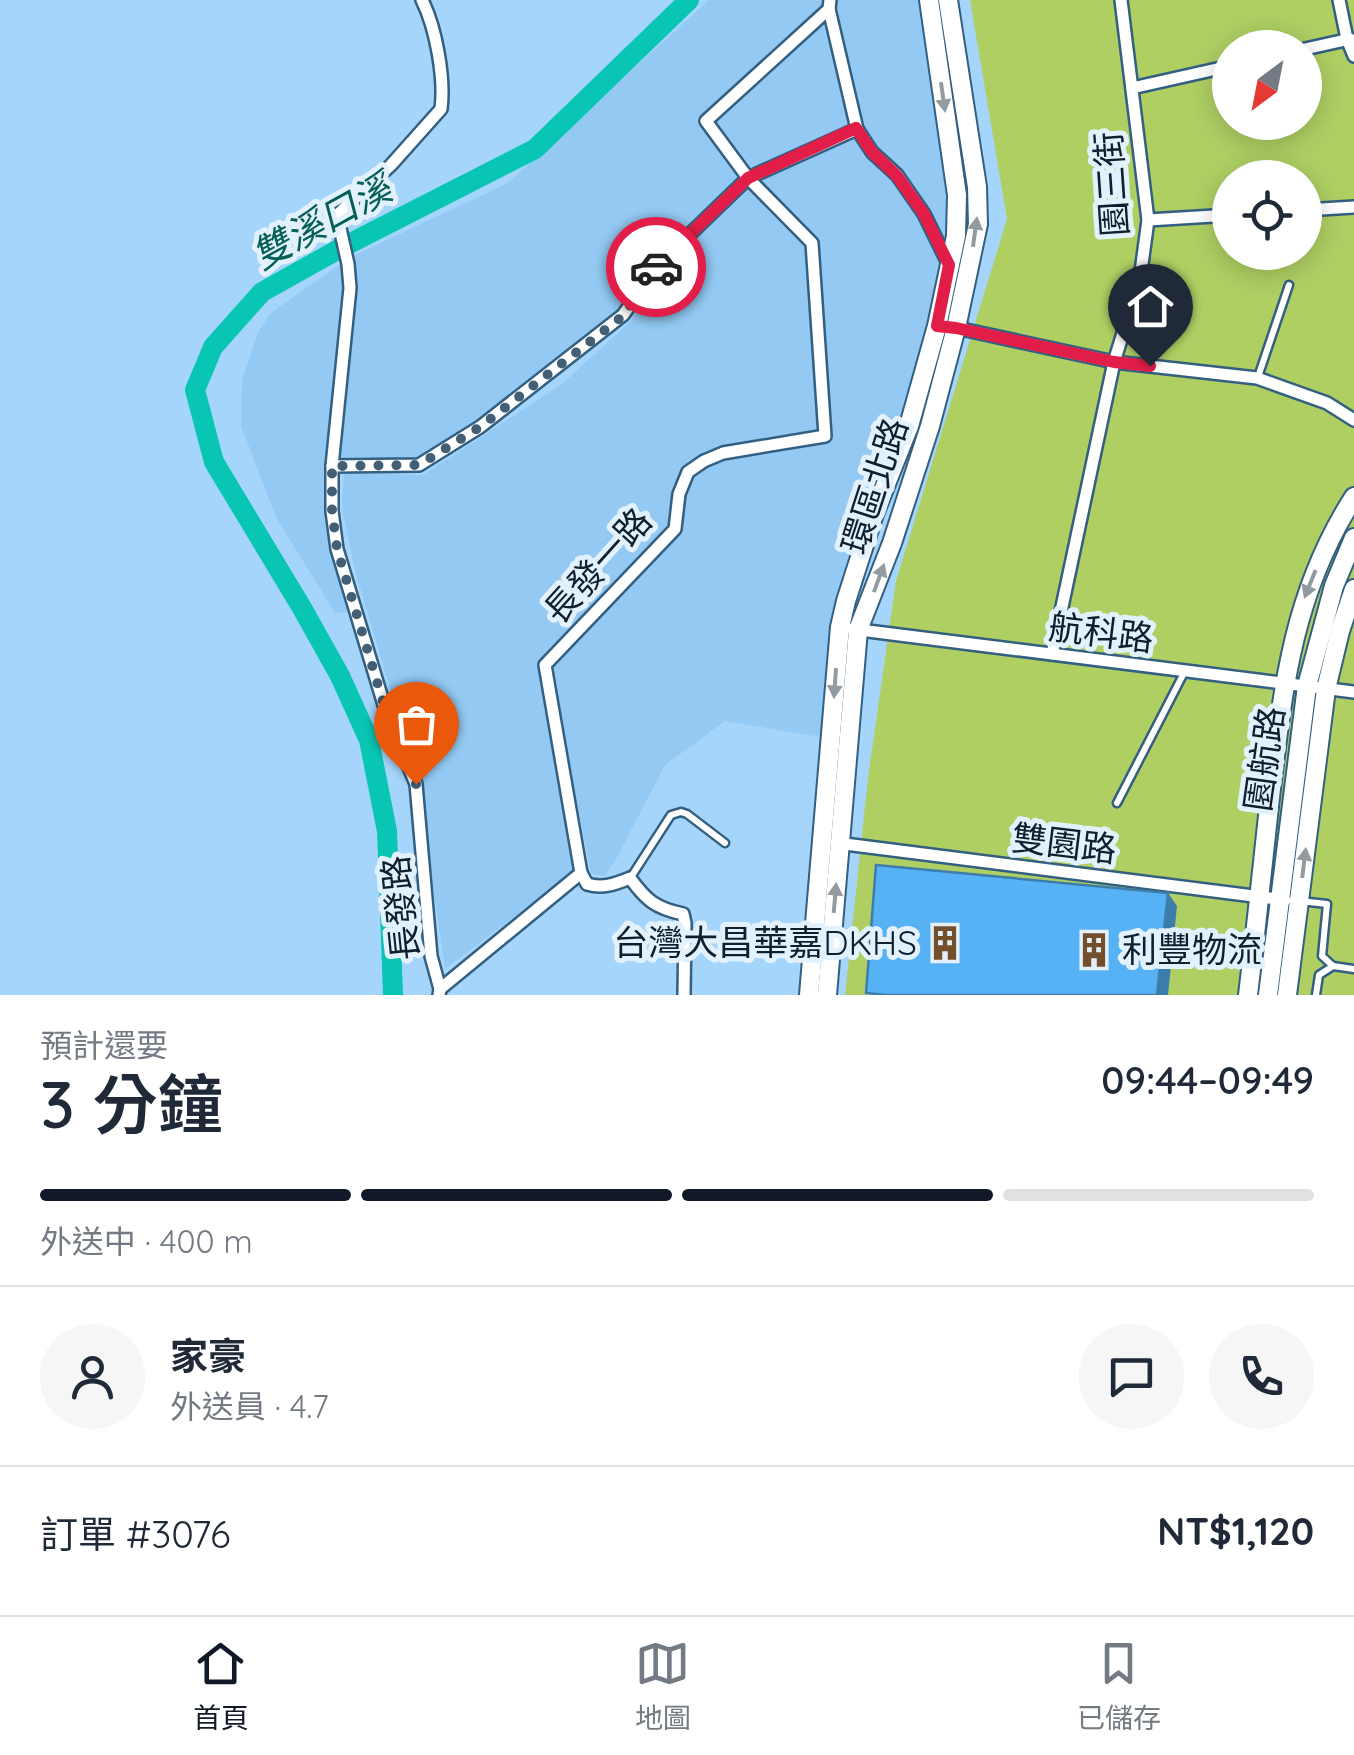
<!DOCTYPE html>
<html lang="zh-TW">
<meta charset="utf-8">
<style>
:root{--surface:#fff;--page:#f6f6f7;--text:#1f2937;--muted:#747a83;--line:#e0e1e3;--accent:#111827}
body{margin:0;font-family:Quicksand,"Noto Sans TC",sans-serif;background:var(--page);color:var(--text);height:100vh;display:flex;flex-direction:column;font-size:38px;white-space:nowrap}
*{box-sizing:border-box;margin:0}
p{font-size:32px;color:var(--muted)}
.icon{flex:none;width:55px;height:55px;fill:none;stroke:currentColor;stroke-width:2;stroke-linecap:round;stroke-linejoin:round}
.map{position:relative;height:995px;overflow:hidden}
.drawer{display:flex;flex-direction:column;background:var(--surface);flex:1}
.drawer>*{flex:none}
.needle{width:65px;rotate:212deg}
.fabs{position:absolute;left:1212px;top:30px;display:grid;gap:20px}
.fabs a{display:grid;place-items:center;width:110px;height:110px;border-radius:50%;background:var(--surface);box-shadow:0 5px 25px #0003;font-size:50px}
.pin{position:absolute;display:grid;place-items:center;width:85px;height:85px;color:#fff;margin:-102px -42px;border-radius:50% 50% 50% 0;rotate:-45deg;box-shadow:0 0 10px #0007}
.pin .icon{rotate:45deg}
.courier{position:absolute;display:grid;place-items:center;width:100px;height:100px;margin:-50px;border:8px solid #e11d48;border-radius:50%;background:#fff;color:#222;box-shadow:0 2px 12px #0007}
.headline em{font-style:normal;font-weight:600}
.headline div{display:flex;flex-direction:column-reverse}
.headline{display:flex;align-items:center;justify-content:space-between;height:170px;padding:0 40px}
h1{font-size:65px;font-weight:600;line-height:75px}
.bar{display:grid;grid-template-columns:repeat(4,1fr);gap:15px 10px;align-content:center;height:120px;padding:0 40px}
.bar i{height:12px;border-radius:8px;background:var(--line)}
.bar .current{background:var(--accent)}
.bar p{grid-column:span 4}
.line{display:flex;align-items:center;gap:25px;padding:0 40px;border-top:2px solid var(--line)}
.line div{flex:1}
.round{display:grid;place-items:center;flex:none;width:105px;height:105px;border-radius:52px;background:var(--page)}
.tab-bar{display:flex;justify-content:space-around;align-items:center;height:140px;border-top:2px solid var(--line);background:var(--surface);font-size:28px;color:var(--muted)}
.tab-bar a{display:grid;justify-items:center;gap:5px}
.tab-bar .current{color:var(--accent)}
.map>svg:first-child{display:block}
</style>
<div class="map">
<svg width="1354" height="995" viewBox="0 0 1354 995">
<rect width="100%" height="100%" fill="#a5d5fb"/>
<g fill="#93c9f3">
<path d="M 709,0 L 827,0 L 826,8 L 701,120 L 744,177 L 655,261 L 617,313 L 484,416 L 419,459 L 338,460 L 356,289 L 355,255 L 508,183 Z"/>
<path d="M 833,0 L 924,0 L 951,191 L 948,250 L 927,213 L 872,152 L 859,127 L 832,9 Z"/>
<path d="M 827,15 L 854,127 L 750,177 L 709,121 Z"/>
<path d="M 856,131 L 896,177 L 923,215 L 945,266 L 901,428 L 862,534 L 831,631 L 821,737 L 725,721 L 665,765 L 616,859 L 605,876 L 591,874 L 551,668 L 676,537 L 685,493 L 694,475 L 726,457 L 829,441 L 814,241 L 753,178 Z"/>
<path d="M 749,182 L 806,245 L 819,431 L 724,447 L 687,466 L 675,489 L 668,528 L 539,666 L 575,871 L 445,969 L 418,782 L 356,574 L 342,509 L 344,473 L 423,475 L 561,385 L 631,321 L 672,261 Z"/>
<path d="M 343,262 L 345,285 L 326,471 L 327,517 L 348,606 L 348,612 L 335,613 L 276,517 L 241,426 L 242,380 L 258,332 L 271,313 Z"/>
</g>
<path fill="#afcf63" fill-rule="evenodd" d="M 970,0 L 1354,0 L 1354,995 L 845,995 L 868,778 L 896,581 L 1007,219 ZM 1230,48 L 1305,48 L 1305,122 L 1230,122 ZM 1230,178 L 1305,178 L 1305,252 L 1230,252 Z"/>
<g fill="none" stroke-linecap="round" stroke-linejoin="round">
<path stroke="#09c5b3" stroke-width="20" d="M 393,995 L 387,831 L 369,740 L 340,676 L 302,608 L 214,462 L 195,390 L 213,347 L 262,292 L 339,249 L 535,149 L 689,0"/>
<defs>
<g id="lane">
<path d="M 1285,122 L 1286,128"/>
<path d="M 1258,377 L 1289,285"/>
<path d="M 1117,803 L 1185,671"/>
<path d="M 631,877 L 671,815 L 681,812 L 687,814 L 725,843"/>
<path d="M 1300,901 L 1327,904 L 1322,956 L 1333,966 L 1354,969"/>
<path d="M 1316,995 L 1319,975 L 1333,966"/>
</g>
<g id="street">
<path d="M 422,0 C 436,28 445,78 441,109 L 391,165 L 337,215 L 348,264 L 350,288 L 332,466 L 332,511 L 337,549 L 387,715 L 416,784 L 431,956 L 440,989 L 439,995"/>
<path d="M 830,0 L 829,9 L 857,129 L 872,152 L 897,175 L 924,214 L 948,263"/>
<path d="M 1339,0 L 1347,39 L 1354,56"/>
<path d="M 1305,49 L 1350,39"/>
<path d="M 1132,88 L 1230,66"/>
<path d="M 1305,210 L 1354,207"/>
<path d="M 1148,220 L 1230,215"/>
<path d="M 952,327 L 1114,362 L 1257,378 L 1327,403 L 1354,420"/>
<path d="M 332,466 L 419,465 L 480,427 L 623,315 L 659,264 L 748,178 L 857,129"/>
<path d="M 852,629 L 1354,692"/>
<path d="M 1052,654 L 1114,362 L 1140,279 L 1148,220 L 1121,0"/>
<path d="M 837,843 L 1285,900"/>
<path d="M 581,873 L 587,884 C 603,889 615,884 630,878 C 646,900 655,908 683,914 L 685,923 L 684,995"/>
<path d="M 440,989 L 581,873 L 545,665 L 675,529 L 679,494 L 688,472 L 704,461 L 723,453 L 825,436 L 812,243 L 748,178 L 706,121 L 829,9"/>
</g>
<g id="secondary">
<path d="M 809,995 L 840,627 L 846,601 L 874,514 L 909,426 L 937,326 L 956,236 L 957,195 L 929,0"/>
<path d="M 827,995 L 858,630 L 892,543 L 930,426 L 956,328 L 978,224 L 977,187 L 948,0"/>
<path d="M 1248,995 C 1256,929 1263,863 1270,797 C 1283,687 1293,592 1354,497"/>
<path d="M 1268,995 L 1307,686 L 1334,586 L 1354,538"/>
<path d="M 1287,995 L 1326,689 L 1340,631 L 1354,589"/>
</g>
</defs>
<use href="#lane" stroke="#335f80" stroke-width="11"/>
<use href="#street" stroke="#335f80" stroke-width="16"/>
<use href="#secondary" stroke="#335f80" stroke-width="22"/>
<use href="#lane" stroke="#fff" stroke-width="6"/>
<use href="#street" stroke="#fff" stroke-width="11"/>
<use href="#secondary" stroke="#fff" stroke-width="18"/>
</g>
<path fill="#3d7dac" d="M 1168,893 L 1177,906 L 1168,995 L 1157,995 Z"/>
<path fill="#57b2f5" stroke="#3d7dac" stroke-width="2.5" d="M 876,865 L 1168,893 L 1157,995 L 886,995 L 866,993 Z"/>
<defs><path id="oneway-solid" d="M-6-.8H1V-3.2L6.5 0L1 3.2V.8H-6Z" transform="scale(2.5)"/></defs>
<g fill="#939ba1">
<use href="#oneway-solid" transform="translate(943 97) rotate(82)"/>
<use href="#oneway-solid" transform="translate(975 232) rotate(-82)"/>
<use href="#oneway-solid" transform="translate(879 578) rotate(-70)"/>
<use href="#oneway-solid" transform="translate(1310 584) rotate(112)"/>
<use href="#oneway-solid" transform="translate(835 683) rotate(94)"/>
<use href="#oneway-solid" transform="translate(1304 863) rotate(-83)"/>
<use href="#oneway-solid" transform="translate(835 898) rotate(-85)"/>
</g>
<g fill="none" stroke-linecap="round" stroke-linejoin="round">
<path stroke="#435f76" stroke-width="10" stroke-dasharray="0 18" d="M 416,784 L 387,715 L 337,549 L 332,510 L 332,466 L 419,465 L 480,427 L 623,316 L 656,267"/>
<path stroke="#e11d48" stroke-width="12" d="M 656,267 L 748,178 L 856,128 L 872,152 L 897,176 L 924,214 L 949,265 L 937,326 L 956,328 L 1114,362 L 1150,366"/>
</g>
<defs>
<symbol id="building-bare" viewBox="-9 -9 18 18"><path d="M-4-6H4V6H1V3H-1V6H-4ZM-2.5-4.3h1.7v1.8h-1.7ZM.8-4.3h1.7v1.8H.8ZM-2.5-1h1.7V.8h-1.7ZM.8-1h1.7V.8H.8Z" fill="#744f2b" stroke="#e3f1fd" stroke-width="2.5" paint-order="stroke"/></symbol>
</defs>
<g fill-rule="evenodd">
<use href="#building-bare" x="920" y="918" width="50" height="50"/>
<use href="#building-bare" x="1069" y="925" width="50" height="50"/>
</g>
<g text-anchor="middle" stroke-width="10" stroke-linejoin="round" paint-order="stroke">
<g font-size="35" fill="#0e202e" stroke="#e3f1fd">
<text transform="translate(1112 184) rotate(-94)" y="12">園三街</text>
<text transform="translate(875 486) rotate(-72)" y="12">環區北路</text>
<text transform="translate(598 566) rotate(-48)" y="12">長發一路</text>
<text transform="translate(1101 633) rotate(7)" y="12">航科路</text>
<text transform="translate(1265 759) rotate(-82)" y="12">園航路</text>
<text transform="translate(1064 844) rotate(7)" y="12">雙園路</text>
<text transform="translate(401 908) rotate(-96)" y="12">長發路</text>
</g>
<g font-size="35" fill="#0e202e" stroke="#e3f1fd" text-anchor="end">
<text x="917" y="955">台灣大昌華嘉DKHS</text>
<text x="1122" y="962" text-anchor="start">利豐物流</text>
</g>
<g font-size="38" font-style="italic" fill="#046057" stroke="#e3f1fd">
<text transform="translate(322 222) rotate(-29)" y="13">雙溪口溪</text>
</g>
</g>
</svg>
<div class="fabs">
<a><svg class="needle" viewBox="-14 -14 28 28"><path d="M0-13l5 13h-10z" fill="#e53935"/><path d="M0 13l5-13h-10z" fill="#747a83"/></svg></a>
<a><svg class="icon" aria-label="locate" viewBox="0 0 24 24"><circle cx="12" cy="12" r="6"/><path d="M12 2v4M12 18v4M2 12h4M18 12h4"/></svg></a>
</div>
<div class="pin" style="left:416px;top:784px;background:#ea580c"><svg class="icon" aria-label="bag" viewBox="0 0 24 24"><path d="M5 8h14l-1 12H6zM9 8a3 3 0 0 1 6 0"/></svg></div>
<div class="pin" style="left:1150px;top:366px;background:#1f2937"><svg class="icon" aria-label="home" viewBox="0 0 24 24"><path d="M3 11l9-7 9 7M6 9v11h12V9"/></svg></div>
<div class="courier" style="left:656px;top:267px"><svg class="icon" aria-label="car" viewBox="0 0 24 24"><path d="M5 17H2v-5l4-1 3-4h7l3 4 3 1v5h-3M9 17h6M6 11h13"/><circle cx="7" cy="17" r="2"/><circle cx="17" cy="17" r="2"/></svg></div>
</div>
<section class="drawer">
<div class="headline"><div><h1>3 分鐘</h1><p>預計還要</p></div><em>09:44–09:49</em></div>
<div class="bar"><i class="current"></i><i class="current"></i><i class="current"></i><i></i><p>外送中 · 400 m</p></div>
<div class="line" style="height:180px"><a class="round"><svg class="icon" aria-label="person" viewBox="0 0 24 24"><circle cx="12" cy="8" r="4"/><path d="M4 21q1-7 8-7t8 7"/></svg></a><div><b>家豪</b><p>外送員 · 4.7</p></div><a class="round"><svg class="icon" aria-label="chat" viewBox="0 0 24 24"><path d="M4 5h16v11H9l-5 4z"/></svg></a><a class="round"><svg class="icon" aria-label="phone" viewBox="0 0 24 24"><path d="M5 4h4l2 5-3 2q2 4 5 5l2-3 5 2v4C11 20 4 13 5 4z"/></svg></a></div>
<div class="line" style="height:130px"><div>訂單 #3076</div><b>NT$1,120</b></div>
</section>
<nav class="tab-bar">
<a class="current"><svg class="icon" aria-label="home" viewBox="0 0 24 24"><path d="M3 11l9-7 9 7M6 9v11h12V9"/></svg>首頁</a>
<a><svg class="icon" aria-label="map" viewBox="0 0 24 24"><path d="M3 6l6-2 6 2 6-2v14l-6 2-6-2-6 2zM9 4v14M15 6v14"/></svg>地圖</a>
<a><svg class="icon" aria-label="saved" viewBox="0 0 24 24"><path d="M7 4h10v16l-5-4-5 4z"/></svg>已儲存</a>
</nav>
